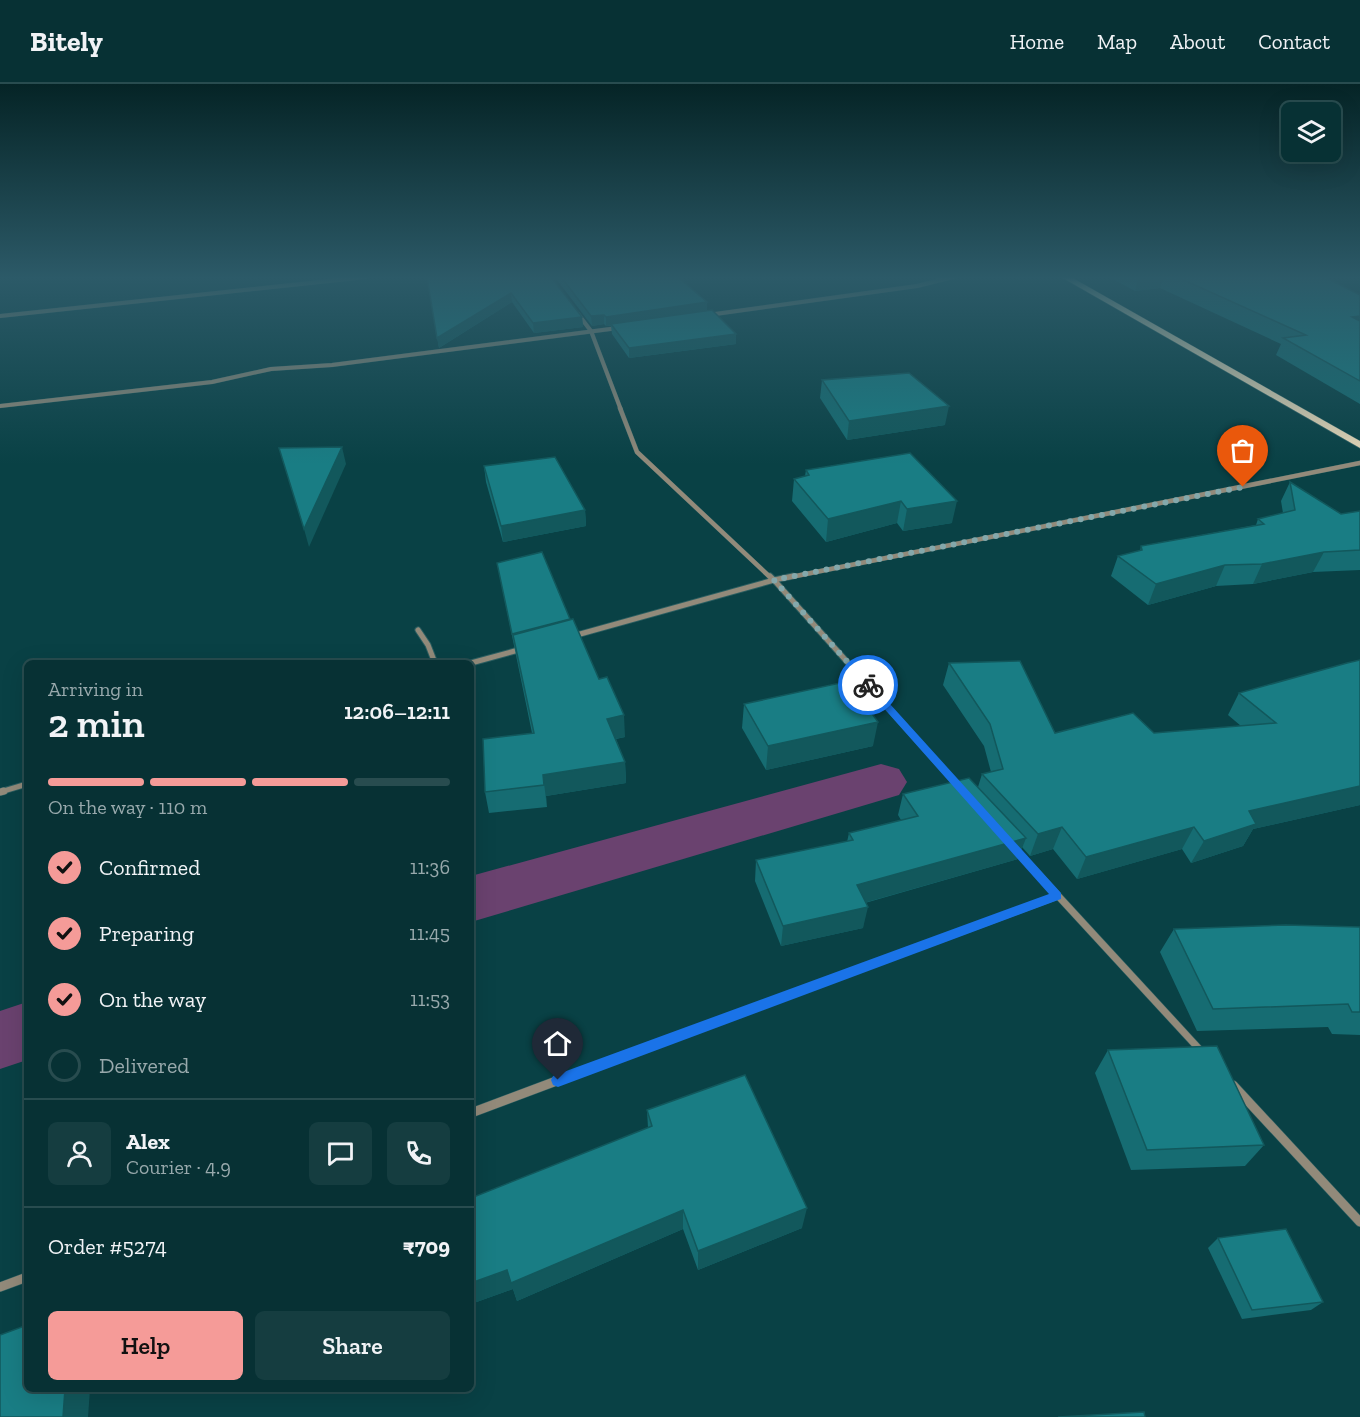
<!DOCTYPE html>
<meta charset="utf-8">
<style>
:root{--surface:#073134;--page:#153d40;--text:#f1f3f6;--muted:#98a9ac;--line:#284c4f;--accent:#f59b98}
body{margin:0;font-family:"Zilla Slab",serif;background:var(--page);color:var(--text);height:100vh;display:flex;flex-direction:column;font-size:22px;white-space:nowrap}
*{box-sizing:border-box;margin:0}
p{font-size:20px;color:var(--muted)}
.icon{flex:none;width:33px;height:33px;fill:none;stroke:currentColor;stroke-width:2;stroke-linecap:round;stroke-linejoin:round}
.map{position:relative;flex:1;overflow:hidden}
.sheet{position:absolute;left:24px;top:576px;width:450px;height:732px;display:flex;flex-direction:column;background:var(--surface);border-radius:9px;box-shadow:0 6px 24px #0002,0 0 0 2px var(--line)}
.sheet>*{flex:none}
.fabs{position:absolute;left:1281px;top:18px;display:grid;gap:12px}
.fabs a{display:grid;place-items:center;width:60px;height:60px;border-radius:9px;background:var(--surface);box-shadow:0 6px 24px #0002,0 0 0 2px var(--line);font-size:30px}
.pin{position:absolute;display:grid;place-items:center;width:51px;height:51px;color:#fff;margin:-62px -26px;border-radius:50% 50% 50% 0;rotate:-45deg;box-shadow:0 0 6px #0007}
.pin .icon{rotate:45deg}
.courier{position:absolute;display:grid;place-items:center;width:60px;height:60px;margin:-30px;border:4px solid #1a73e8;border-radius:50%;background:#fff;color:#222;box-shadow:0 2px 8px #0007}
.summary em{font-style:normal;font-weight:600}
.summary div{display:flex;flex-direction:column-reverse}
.summary{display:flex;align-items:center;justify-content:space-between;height:102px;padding:0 24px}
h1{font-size:39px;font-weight:600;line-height:45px}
.bar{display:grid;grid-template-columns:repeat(4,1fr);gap:9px 6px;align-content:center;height:72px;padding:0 24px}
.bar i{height:8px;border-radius:4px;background:var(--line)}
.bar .selected{background:var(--accent)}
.bar p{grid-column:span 4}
.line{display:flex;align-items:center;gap:15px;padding:0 24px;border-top:2px solid var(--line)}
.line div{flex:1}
.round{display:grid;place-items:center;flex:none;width:63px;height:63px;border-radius:9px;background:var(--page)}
ol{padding:0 24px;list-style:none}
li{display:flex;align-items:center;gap:18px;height:66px}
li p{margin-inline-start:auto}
li .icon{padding:6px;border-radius:50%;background:var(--accent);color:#111;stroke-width:4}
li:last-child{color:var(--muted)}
li i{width:33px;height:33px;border:3px solid var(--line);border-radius:50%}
.cta{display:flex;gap:12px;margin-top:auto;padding:12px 24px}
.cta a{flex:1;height:69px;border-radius:9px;background:var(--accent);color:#111;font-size:24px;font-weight:600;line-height:69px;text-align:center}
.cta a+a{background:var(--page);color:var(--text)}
header{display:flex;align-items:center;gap:36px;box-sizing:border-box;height:84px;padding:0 30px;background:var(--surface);border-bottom:2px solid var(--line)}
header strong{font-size:28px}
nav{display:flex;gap:33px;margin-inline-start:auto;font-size:21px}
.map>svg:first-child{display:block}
</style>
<header>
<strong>Bitely</strong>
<nav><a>Home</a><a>Map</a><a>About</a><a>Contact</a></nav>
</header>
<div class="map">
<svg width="1360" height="1333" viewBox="0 0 1360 1333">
<rect width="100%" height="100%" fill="#094145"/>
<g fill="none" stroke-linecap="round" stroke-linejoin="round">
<g fill="#6a426f" fill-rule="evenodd">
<path d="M 881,680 L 899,685 L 907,698 L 899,711 L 471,838 L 471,792 Z"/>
<path d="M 27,918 L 27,976 L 0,985 L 0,927 Z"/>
</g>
<defs>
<g id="street-far4">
<path d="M 578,230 L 591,247 L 621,326"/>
<path d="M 708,231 L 917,202 L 953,193"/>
<path d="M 0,232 L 366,193"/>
<path d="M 0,322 L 212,298 L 271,285 L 332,281 L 618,244"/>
</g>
<g id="street-far3">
<path d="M 620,324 L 637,368 L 771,494"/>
<path d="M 786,494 L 1360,379"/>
</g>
<g id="street-far2">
<path d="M 770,492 L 774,496 L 793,492"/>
<path d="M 418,546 L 428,561 L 435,579"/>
<path d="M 573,552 L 774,496 L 958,702"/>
<path d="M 471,579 L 522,565"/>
<path d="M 0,708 L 27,700"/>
</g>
<g id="street-far1">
<path d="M 0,708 L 4,707"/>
<path d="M 1015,765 L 1201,967"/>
<path d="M 595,983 L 1057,812"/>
</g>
<g id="street">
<path d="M 1233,1001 L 1360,1138"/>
<path d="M 471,1029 L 599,981"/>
<path d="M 0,1203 L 27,1193"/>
</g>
<path id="primary" d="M 1061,193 L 1071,193 L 1360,357 L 1360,364 Z"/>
</defs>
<use href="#street-far4" stroke="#2b5e61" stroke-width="4.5"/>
<use href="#street-far3" stroke="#2b5e61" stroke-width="5"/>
<use href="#street-far2" stroke="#2b5e61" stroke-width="7"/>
<use href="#street-far1" stroke="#2b5e61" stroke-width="8"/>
<use href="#street" stroke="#2b5e61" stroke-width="10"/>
<use href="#primary" stroke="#2b5e61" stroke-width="1"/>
<use href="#street-far4" stroke="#928a7a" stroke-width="4"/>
<use href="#street-far3" stroke="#928a7a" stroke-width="4.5"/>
<use href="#street-far2" stroke="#928a7a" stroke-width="5"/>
<use href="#street-far1" stroke="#928a7a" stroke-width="7"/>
<use href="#street" stroke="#928a7a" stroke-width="9"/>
<use href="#primary" fill="#ebdaba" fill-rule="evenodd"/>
</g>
<g fill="#166c72">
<path d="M 427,193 L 551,193 L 582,233 L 583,243 L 534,249 L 512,218 L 439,264 Z"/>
<path d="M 555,193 L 678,193 L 707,218 L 707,227 L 736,250 L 736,260 L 629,274 L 612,250 L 611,242 L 606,242 L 604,240 L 592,242 Z"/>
<path d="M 1109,193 L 1326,193 L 1360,211 L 1360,320 L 1276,271 L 1281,260 L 1160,204 L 1135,207 Z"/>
<path d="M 822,296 L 945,341 L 847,356 L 820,314 Z"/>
<path d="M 910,369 L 952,439 L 903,447 L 897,439 L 826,458 L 792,417 L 794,395 L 805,392 L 806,386 Z"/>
<path d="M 484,382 L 585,426 L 586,442 L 503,458 L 486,398 Z"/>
<path d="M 1290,398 L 1341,430 L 1360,427 L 1360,486 L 1313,488 L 1253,500 L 1216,502 L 1148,521 L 1111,492 L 1118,472 L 1140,467 L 1141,462 L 1256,441 L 1258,435 L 1283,429 L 1281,417 Z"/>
<path d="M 497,479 L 570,535 L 599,595 L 625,653 L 616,655 L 625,678 L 626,699 L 546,712 L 547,723 L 489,729 L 485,708 L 532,649 Z"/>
<path d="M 1360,576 L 1360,721 L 1253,745 L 1243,762 L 1191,779 L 1182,765 L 1077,795 L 1053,765 L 1030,772 L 1022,763 L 1018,775 L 865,819 L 863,844 L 781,862 L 755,797 L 756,776 L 847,758 L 849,749 L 901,736 L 898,731 L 903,710 L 978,703 L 982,690 L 991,688 L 984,662 L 943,601 L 949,579 L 1055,649 L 1154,649 L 1241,642 L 1228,631 L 1239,609 Z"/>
<path d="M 744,620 L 873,662 L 766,686 L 742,644 Z"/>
<path d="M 1360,843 L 1360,951 L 1332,950 L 1328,943 L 1197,947 L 1160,868 L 1174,845 Z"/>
<path d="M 1108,966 L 1264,1061 L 1245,1082 L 1131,1086 L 1095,989 Z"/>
<path d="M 647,1026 L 802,1144 L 698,1186 L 683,1145 L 517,1217 L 513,1205 L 471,1220 L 471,1114 L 648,1044 Z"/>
<path d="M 1218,1154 L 1323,1218 L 1311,1226 L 1242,1235 L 1208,1164 Z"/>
</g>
<g fill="#12585c">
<path d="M 1139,193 L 1164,193 L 1160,204 L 1135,207 Z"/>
<path d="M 511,209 L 512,218 L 439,264 L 437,254 Z"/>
<path d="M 707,218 L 707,228 L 606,242 L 606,233 Z"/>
<path d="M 604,231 L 604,240 L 592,242 L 591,232 Z"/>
<path d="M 1360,232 L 1360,248 L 1352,233 Z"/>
<path d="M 582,233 L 583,243 L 534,249 L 533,239 Z"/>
<path d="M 736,250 L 736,260 L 629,274 L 629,264 Z"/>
<path d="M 949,322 L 945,341 L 847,356 L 849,337 Z"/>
<path d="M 342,363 L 346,380 L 309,463 L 304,445 Z"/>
<path d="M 901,417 L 897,439 L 826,458 L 828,435 Z"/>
<path d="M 957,417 L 952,439 L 903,447 L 907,425 Z"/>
<path d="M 585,426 L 586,442 L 503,458 L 501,442 Z"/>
<path d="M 1324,468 L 1313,488 L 1253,500 L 1262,480 Z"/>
<path d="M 1225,481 L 1216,502 L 1148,521 L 1156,500 Z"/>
<path d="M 624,631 L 625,653 L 609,656 L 607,635 Z"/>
<path d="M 878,638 L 873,662 L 766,686 L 768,662 Z"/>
<path d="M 625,678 L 626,699 L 546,712 L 547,723 L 543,691 Z"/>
<path d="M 1360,702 L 1360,721 L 1253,745 L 1243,762 L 1191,779 L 1204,757 L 1249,727 Z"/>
<path d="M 1062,743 L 1053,765 L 1030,772 L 1038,750 Z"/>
<path d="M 1194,743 L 1182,765 L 1077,795 L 1086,773 Z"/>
<path d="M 1026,754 L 1018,775 L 853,822 L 857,801 Z"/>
<path d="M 868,823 L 863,844 L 781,862 L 783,842 Z"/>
<path d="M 807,1124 L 802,1144 L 698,1186 L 698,1167 Z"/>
<path d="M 683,1126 L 683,1145 L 517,1217 L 513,1205 L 471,1220 L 471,1199 Z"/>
<path d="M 65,1305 L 90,1305 L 88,1333 L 63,1333 Z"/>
</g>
<g fill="#197d84" stroke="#12585c" stroke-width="1.5">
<path d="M 427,193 L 551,193 L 582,233 L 533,239 L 511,209 L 437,254 Z"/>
<path d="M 561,193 L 678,193 L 707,218 L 606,233 L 604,231 L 591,232 Z"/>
<path d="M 1177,193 L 1325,193 L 1360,211 L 1360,232 L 1352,233 L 1360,237 L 1360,297 L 1283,254 L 1306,251 Z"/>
<path d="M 712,226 L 736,250 L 629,264 L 611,240 Z"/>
<path d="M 909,289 L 949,322 L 849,337 L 822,296 Z"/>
<path d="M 342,363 L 304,445 L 279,364 Z"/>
<path d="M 910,369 L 957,417 L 907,425 L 901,417 L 828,435 L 794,395 L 809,391 L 806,386 Z"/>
<path d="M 555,373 L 585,426 L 501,442 L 484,382 Z"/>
<path d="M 1290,398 L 1341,430 L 1360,427 L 1360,466 L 1324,468 L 1262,480 L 1225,481 L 1156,500 L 1118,472 L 1142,466 L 1141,462 L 1264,440 L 1258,435 L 1295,426 Z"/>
<path d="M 542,468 L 570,535 L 512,550 L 497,479 Z"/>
<path d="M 573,535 L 599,595 L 607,593 L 624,631 L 607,635 L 625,678 L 543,691 L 544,701 L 485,708 L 483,655 L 534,649 L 513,551 Z"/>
<path d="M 1360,576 L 1360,702 L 1249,727 L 1256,740 L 1204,757 L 1194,743 L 1086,773 L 1062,743 L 1038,750 L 982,690 L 1003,685 L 990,640 L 949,579 L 1020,577 L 1055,649 L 1133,629 L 1154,649 L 1276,639 L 1239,609 L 1347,579 Z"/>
<path d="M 849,597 L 878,638 L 768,662 L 744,620 Z"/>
<path d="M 969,694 L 1026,754 L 857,801 L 868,823 L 783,842 L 756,776 L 853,756 L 849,749 L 918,732 L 903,710 Z"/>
<path d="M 1286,841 L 1360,843 L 1360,928 L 1352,928 L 1348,920 L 1213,925 L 1174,845 Z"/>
<path d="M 1217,962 L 1264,1061 L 1147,1066 L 1108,966 Z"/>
<path d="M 745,991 L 807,1124 L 698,1167 L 683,1126 L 511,1199 L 507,1186 L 471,1199 L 471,1114 L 652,1042 L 647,1026 Z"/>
<path d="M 1286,1145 L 1323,1218 L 1252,1226 L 1218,1154 Z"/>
<path d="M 27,1241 L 27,1305 L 65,1305 L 63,1333 L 0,1333 L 0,1251 Z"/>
<path d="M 1144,1328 L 1145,1333 L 1058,1333 Z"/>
</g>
<linearGradient id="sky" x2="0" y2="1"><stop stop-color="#052426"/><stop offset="0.51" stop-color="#2c5a68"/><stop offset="1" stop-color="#2c5a68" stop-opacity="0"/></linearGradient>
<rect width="1360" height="380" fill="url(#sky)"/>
<path fill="#1a73e8" d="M 865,599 L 871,599 L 1061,809 L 1061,815 L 558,1003 L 553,1001 L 551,996 L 553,992 L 558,990 L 1049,810 L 865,603 Z"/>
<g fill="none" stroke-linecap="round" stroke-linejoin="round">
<path stroke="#84a8ab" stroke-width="6" stroke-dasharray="0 10.8" d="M 868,601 L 774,496 L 1243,403"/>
</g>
</svg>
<div class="fabs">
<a><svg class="icon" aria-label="layers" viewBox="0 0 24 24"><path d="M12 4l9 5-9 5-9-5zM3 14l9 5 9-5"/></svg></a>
</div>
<div class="pin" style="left:1243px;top:403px;background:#ea580c"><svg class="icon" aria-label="bag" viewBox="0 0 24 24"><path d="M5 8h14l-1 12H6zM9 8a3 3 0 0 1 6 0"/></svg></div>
<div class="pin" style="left:558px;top:996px;background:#1f2937"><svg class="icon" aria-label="home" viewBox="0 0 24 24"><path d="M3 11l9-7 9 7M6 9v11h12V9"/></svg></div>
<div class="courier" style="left:868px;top:601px"><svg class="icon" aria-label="bike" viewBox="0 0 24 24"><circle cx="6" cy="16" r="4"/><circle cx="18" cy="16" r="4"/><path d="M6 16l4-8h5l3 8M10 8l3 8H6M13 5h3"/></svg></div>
<section class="sheet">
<div class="summary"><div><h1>2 min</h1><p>Arriving in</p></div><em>12:06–12:11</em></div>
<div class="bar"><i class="selected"></i><i class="selected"></i><i class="selected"></i><i></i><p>On the way · 110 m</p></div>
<ol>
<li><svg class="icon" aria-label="check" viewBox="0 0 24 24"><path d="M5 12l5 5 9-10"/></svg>Confirmed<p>11:36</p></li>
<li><svg class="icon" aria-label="check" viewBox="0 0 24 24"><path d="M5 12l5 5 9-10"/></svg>Preparing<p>11:45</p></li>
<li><svg class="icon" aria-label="check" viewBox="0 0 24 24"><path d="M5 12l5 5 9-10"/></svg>On the way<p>11:53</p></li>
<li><i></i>Delivered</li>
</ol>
<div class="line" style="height:108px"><a class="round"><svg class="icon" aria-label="person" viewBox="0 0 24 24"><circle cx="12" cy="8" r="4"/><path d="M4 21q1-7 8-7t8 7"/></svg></a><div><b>Alex</b><p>Courier · 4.9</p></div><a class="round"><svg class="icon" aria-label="chat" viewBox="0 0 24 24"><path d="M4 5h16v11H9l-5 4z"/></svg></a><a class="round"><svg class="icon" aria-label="phone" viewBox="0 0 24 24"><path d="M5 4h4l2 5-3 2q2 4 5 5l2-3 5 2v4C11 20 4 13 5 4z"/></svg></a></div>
<div class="line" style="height:78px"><div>Order #5274</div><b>₹709</b></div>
<div class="cta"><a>Help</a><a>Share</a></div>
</section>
</div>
